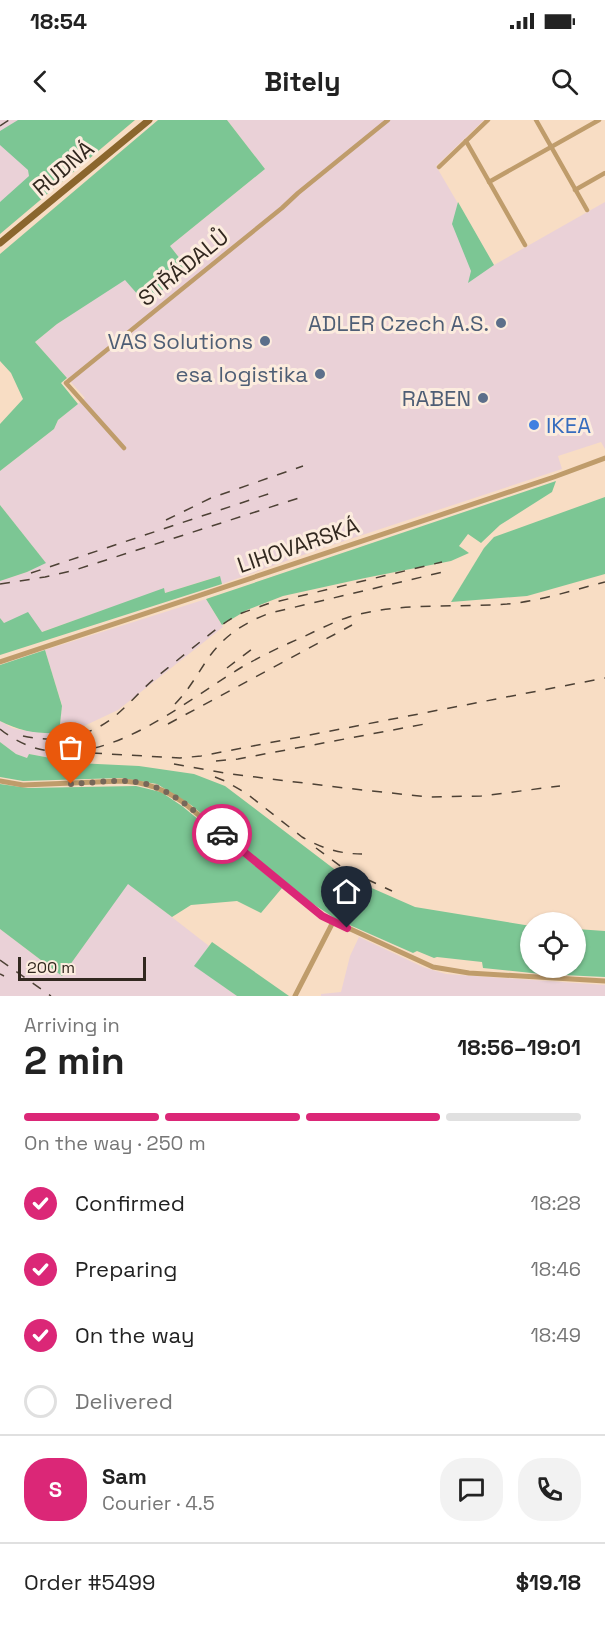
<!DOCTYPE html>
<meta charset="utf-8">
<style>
:root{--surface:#fff;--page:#f2f2f2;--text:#222;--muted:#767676;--line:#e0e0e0;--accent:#db2777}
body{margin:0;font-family:"Space Grotesk",sans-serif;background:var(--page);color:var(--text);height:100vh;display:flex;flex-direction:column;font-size:22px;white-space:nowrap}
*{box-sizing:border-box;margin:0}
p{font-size:20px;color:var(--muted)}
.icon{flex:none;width:33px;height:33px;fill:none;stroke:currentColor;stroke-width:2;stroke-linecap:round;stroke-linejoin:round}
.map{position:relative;height:876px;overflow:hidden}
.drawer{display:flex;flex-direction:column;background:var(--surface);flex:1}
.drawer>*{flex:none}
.buttons{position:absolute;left:520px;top:792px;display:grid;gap:12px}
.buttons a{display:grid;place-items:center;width:66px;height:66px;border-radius:50%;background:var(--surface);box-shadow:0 2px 4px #0004;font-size:30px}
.scale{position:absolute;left:18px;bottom:15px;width:128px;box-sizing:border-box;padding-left:6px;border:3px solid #32281f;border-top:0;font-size:16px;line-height:21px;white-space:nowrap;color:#32281f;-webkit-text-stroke:4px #fcecde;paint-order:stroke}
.pin{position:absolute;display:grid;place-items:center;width:51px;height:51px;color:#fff;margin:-62px -26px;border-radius:50% 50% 50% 0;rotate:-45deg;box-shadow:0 0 6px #0007}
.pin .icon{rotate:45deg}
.courier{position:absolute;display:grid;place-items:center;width:60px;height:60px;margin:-30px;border:4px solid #db2777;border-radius:50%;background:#fff;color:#222;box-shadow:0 2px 8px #0007}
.summary em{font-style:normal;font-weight:600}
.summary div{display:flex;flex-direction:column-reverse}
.summary{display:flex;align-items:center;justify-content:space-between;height:102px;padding:0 24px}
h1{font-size:39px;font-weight:600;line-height:45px}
.bar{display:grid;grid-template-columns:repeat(4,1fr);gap:9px 6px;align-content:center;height:72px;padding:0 24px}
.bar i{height:8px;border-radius:4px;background:var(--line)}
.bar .active{background:var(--accent)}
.bar p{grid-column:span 4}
.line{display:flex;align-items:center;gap:15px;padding:0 24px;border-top:2px solid var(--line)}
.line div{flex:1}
.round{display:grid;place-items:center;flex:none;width:63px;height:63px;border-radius:24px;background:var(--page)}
ol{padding:0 24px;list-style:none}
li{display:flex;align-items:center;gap:18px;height:66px}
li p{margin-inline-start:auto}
li .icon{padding:6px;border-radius:50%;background:var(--accent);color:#fff;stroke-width:4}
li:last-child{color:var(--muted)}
li i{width:33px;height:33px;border:3px solid var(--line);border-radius:50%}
.status{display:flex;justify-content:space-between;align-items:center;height:42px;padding:0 30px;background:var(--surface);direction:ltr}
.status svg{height:16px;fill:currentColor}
header{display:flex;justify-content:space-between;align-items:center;height:78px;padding:0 24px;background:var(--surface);font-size:27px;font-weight:600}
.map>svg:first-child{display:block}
</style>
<div class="status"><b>18:54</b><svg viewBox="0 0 49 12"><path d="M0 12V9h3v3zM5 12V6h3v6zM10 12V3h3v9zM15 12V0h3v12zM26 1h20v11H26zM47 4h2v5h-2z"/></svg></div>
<header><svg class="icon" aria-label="back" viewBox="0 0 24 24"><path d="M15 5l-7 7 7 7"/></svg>Bitely<svg class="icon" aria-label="search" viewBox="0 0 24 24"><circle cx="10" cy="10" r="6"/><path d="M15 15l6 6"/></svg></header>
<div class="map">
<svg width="605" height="876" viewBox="0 0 605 876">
<rect width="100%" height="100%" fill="#f8ddc4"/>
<g fill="#ead1d7">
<path d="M 0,0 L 47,0 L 40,59 L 0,94 Z"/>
<path d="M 227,0 L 484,0 L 436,46 L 494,145 L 605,82 L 605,329 L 601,322 L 558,336 L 562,349 L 323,428 L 222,464 L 219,456 L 165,473 L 164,469 L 41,512 L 4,503 L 0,498 L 0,461 L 27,452 L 45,442 L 0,385 L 0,351 L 54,309 L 58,300 L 85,278 L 35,222 L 57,204 L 125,159 L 188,149 L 170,126 L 265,49 Z"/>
<path d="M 206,479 L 223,507 L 118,590 L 84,606 L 60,606 L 62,585 L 45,530 Z"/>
<path d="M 0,601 L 12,608 L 21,610 L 47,613 L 59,613 L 56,639 L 29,634 L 27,638 L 16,634 L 0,622 Z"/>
<path d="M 128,763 L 209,826 L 195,846 L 237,876 L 0,876 L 0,809 L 62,856 Z"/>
<path d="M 359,817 L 423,847 L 446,854 L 605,865 L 605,876 L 321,876 L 321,874 L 341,872 L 350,836 Z"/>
</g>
<g fill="#7cc694">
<path d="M 18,0 L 135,0 L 0,114 L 0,82 L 29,56 L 28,50 L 0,25 L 0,11 Z"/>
<path d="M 158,0 L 227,0 L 265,49 L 170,126 L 188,149 L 146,184 L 125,160 L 57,204 L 35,222 L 67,258 L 61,263 L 78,284 L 58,300 L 54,309 L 0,351 L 0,304 L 23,279 L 11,253 L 0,241 L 0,134 Z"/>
<path d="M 458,82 L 494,145 L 468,163 L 471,151 L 452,104 Z"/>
<path d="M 556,361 L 552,372 L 500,405 L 481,423 L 468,414 L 459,426 L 469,433 L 451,441 L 365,458 L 283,476 L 247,490 L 222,505 L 206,479 Z"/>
<path d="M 605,377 L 605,454 L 527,476 L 451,482 L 484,428 L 494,417 Z"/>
<path d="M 0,385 L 46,443 L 27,452 L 0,461 Z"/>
<path d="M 220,456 L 222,464 L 0,535 L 0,498 L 4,503 L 28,492 L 42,512 L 164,468 L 165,473 Z"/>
<path d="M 45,530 L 62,586 L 59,613 C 38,614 19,611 0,601 L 0,545 Z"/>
<path d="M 0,622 L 16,634 L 27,638 L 29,634 L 56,639 L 56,642 L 139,646 L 194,654 L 225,666 L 342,755 L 415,787 L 531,806 L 531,848 L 576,848 L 576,809 L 605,811 L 605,857 L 541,854 L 483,848 L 482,842 L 437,837 L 434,838 L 417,831 L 413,833 L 336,799 L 304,778 L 191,685 L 157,664 L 121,658 L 23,661 L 0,657 Z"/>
<path d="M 0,664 L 28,668 L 136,666 L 161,672 L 182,686 L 282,768 L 261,793 L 237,781 L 191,785 L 172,797 L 128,764 L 62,856 L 0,809 Z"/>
<path d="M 212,822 L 289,876 L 237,876 L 194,846 Z"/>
</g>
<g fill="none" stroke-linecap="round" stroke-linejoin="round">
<g stroke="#bf9c6b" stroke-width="4.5">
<path d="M 536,0 L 587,90"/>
<path d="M 466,21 L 525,125"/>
<path d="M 439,47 L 488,0"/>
<path d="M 489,62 L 599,0"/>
<path d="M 575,70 L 605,53"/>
<path d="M 124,328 L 66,263 L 282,88 L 298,73 L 388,0"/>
</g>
<g stroke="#bf9c6b" stroke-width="5">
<path d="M 0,542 L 554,357 L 605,338"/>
<path d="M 0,661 L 23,665 L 121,661 C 146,662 164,669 184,683 L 322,796 L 433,847 L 469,853 L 605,861"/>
<path d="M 295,876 L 333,802"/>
</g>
<path stroke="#8b662d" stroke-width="7" d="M 0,123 L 149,0"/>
<g stroke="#4d4135" stroke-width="1.5" stroke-dasharray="10 10" stroke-linecap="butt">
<path d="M 0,6 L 9,0"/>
<path d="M 166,400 L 211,378 L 303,346"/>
<path d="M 31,453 L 277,371"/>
<path d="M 0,464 L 45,457 L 75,450 L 305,376"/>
<path d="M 227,548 L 256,526"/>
<path d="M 175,584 C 189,570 198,553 209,537 C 224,516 245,502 270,493 L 443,452"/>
<path d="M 168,604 L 352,505"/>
<path d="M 0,609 C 79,673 174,588 242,547 C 261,536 282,526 303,517 C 318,510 333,502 349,497 C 397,482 457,488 507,484 C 541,481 573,470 605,462"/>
<path d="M 23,616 C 53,623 85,618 110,600 C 126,588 139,572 154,559 C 169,547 185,534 200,522 C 213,512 226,500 242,493 C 250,490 259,487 267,484 L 442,442"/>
<path d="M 92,633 L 180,638 L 201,636 L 605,558"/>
<path d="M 216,641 L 238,639 L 430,603"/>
<path d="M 174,644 L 231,654 L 344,668 L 429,677 L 481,676 L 560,666"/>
<path d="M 215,657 L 225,661 L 246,673 L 302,717 C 321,728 340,734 362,734"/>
<path d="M 316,728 L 343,748 L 392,771"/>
<path d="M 0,840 L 51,876"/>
<path d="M 0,854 L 4,856"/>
</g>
</g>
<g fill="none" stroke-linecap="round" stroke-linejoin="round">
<path stroke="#776759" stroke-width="6" stroke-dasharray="0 10.8" d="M 71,664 C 92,663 115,659 136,662 C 171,667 196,693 222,714"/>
<path stroke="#db2777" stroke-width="8" d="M 222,714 L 322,796 L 347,808"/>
</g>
<g fill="#5c6f8a" stroke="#fcecde" stroke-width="2">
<circle cx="501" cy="203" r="6"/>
<circle cx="265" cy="221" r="6"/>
<circle cx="320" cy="254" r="6"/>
<circle cx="483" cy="278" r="6"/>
</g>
<circle fill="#3f7fe0" stroke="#fcecde" stroke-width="2" cx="534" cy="305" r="6"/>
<g text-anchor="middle" stroke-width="6" stroke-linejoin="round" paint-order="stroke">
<g font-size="22" fill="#32281f" stroke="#fcecde">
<text transform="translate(63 48) rotate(-40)" y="8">RUDNÁ</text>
<text transform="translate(183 147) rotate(-39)" y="8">STŘÁDALŮ</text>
<text transform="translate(298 425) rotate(-19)" y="8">LIHOVARSKÁ</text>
</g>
<g font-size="22" fill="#4e5e75" stroke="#fcecde" text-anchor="end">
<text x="489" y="211">ADLER Czech A.S.</text>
<text x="253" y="229">VAS Solutions</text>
<text x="308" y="262">esa logistika</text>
<text x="471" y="286">RABEN</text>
</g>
<g font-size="22" fill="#366cbe" stroke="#fcecde" text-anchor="start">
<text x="546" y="313">IKEA</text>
</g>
</g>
</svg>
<div class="buttons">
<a><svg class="icon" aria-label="locate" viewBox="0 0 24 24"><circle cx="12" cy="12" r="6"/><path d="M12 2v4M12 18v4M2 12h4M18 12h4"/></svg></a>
</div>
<div class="scale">200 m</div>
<div class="pin" style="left:71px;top:664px;background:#ea580c"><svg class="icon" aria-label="bag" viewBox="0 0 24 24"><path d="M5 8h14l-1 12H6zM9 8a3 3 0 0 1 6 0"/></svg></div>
<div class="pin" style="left:347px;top:808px;background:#1f2937"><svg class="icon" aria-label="home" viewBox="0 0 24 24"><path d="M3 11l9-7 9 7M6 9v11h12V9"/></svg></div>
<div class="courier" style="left:222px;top:714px"><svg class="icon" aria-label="car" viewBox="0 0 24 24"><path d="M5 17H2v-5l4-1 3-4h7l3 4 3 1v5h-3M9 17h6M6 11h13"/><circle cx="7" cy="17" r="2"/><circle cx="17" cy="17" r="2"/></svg></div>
</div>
<section class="drawer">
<div class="summary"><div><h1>2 min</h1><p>Arriving in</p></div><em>18:56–19:01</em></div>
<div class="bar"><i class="active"></i><i class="active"></i><i class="active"></i><i></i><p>On the way · 250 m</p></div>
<ol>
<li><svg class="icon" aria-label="check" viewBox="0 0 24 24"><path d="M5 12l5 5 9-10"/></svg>Confirmed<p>18:28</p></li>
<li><svg class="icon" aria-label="check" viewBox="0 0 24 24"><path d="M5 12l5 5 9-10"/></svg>Preparing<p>18:46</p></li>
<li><svg class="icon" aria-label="check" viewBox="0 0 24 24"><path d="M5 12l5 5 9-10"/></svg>On the way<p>18:49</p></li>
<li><i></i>Delivered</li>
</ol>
<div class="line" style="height:108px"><b class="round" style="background:var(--accent);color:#fff">S</b><div><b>Sam</b><p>Courier · 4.5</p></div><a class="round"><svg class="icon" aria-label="chat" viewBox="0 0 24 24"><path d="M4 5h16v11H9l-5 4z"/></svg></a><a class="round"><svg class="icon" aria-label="phone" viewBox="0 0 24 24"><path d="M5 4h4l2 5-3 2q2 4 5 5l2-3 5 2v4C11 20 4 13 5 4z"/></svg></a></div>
<div class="line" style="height:78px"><div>Order #5499</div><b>$19.18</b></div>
</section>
